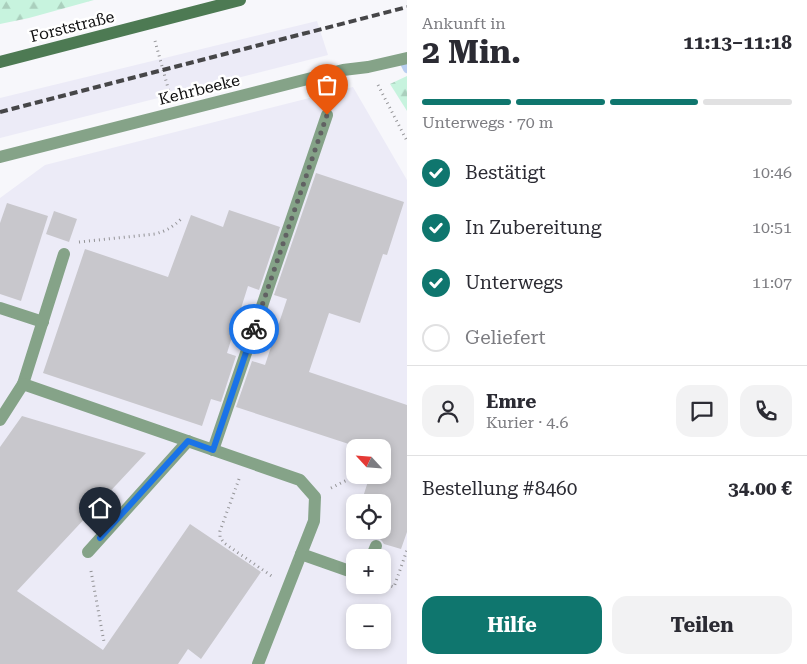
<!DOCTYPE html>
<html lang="de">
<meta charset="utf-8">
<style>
:root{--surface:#fff;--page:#f2f2f3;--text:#2b2b33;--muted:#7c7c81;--line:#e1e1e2;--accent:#0f766e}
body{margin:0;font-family:"Roboto Serif",serif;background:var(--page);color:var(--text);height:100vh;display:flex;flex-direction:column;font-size:19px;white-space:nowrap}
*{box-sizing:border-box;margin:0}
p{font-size:16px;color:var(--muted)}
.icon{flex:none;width:28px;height:28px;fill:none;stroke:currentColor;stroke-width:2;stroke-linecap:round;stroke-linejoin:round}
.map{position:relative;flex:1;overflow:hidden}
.details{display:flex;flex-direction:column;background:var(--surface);width:400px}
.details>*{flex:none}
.needle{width:32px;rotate:296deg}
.buttons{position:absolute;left:346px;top:439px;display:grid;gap:10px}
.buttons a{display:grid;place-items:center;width:45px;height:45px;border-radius:10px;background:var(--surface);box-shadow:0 2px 8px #0003;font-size:25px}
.pin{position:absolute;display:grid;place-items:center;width:42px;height:42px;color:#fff;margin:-51px -21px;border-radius:50% 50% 50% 0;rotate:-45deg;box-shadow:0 0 5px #0007}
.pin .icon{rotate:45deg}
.courier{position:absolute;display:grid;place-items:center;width:50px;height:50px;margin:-25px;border:4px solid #1a73e8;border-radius:50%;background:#fff;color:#222;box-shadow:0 1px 6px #0007}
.overview em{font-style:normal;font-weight:700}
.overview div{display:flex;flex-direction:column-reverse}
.overview{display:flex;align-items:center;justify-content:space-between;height:85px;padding:0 15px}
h1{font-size:32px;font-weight:700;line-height:38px}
.bar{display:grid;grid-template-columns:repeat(4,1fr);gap:8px 5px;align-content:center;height:60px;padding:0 15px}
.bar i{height:6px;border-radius:4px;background:var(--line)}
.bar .selected{background:var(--accent)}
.bar p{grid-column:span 4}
.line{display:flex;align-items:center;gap:12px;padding:0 15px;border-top:1px solid var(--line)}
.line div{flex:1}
.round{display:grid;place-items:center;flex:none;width:52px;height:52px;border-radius:15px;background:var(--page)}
ol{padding:0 15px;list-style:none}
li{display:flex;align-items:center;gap:15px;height:55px}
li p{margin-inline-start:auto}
li .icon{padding:5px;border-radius:50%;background:var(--accent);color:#fff;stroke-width:4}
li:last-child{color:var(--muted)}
li i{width:28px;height:28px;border:2px solid var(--line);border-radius:50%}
.button{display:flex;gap:10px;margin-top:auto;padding:10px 15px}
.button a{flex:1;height:58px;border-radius:15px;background:var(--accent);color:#fff;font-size:20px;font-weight:700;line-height:58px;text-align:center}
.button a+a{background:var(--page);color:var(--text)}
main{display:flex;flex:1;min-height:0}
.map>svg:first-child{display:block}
</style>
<main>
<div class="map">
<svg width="407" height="664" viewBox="0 0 407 664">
<defs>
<pattern id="forest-firs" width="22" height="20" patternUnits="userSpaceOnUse" patternTransform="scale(1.25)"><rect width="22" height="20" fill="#c7f3de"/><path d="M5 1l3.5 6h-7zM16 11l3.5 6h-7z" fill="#aacfbd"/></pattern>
</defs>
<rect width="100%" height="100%" fill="#f7f7fb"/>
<g fill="#ecebf7" fill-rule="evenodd">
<path d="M 317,21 L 328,55 L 0,138 L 0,98 Z"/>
<path d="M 353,87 L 407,180 L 407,664 L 0,664 L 0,198 L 45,165 ZM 355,448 L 382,448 L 382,475 L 355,475 ZM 355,502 L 382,502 L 382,530 L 355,530 ZM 355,558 L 382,558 L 382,585 L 355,585 ZM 355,612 L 382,612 L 382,640 L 355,640 Z"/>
</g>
<g fill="url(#forest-firs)">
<path d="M 0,0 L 94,0 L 29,18 L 0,24 Z"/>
<path d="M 407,76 L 407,111 L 390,84 Z"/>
</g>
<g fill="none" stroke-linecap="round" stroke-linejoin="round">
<path stroke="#b9cef1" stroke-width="8" d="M 403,61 L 407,69"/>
</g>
<g fill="#c8c7cc">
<path d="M 316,173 L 404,202 L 387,255 L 383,254 L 360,323 L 329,313 L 309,372 L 407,405 L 407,532 L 401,549 L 384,544 L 382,541 L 379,538 L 372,539 L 375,530 L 382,530 L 382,508 L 384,504 L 363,497 L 370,475 L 382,475 L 382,448 L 361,448 L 236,407 L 252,361 L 265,365 L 287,299 L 274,295 Z"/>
<path d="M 7,203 L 48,216 L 21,301 L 0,294 L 0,223 Z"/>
<path d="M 229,210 L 280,227 L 259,290 L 248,286 L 227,353 L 236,356 L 221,402 L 211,399 L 202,426 L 43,373 L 85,249 L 168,277 L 191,215 L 223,227 Z"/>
<path d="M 54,211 L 77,219 L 69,242 L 46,234 Z"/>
<path d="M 22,416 L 146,453 L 17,591 L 103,650 L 190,524 L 261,572 L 201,659 L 188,649 L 178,664 L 0,664 L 0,447 Z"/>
</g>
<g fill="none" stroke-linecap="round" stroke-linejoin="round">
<g stroke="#939396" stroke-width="3" stroke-dasharray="1 4" stroke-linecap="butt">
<path d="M 155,41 L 170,95"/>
<path d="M 378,85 L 407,141"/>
<path d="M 79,242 L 155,234 C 166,231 173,227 181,219"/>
<path d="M 239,479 L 220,531 L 220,537 L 224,543 L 273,577"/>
<path d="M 331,488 L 351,478 L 355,466"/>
<path d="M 91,571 L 104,642"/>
<path d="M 382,583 L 394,587 L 407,550"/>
</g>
<g stroke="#85a388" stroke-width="12">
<path d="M 0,308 L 43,322"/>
<path d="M 23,384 L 64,254"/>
<path d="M 0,420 L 23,384 L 300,480 L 315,497 L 314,521 L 258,664"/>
<path d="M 213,450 L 327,115"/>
<path d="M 88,552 L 188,441"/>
<path d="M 301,554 L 355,573"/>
<path d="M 371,558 L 376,546"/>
</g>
<path stroke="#85a388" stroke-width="12" d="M 0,157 L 343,70 L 368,67 L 407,58"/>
<path stroke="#4d7a53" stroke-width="12" d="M 0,62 L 240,0"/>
<path stroke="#464648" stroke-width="4" stroke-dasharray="8 4" stroke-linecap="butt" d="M 0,112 L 407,7"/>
</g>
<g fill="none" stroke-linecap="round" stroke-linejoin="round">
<path stroke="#616163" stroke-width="5" stroke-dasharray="0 9" d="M 254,329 L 327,115"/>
<path stroke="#1a73e8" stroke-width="6" d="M 100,538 L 188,441 L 213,450 L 254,329"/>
</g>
<g text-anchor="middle" stroke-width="5" stroke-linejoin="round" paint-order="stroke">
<g font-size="16" fill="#101011" stroke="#fff">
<text transform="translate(72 26) rotate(-14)" y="6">Forststraße</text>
<text transform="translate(199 89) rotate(-14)" y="6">Kehrbeeke</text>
</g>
</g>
</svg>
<div class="buttons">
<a><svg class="needle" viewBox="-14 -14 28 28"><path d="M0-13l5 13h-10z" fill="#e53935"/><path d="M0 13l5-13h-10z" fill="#7c7c81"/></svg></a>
<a><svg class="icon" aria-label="locate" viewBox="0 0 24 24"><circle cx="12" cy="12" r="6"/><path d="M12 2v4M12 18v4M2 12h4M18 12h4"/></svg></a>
<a>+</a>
<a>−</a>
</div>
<div class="pin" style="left:327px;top:115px;background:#ea580c"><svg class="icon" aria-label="bag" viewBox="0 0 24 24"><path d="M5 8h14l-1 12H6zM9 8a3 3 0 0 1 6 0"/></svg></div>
<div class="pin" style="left:100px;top:538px;background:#1f2937"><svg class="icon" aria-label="home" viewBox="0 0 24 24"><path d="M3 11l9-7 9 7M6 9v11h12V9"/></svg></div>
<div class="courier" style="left:254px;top:329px"><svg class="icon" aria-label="bike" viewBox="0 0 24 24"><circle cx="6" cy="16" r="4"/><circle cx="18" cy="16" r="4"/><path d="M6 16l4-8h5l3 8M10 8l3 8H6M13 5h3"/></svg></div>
</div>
<section class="details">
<div class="overview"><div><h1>2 Min.</h1><p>Ankunft in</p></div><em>11:13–11:18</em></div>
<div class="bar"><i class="selected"></i><i class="selected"></i><i class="selected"></i><i></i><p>Unterwegs · 70 m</p></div>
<ol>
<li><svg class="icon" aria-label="check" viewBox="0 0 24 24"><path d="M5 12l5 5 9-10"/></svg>Bestätigt<p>10:46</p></li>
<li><svg class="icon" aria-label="check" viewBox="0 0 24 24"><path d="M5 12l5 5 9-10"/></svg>In Zubereitung<p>10:51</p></li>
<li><svg class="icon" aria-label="check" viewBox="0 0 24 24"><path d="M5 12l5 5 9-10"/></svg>Unterwegs<p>11:07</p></li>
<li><i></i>Geliefert</li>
</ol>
<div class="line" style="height:90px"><a class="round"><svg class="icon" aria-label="person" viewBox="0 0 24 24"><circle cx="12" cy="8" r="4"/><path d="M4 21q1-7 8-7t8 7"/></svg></a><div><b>Emre</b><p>Kurier · 4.6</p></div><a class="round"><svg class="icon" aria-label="chat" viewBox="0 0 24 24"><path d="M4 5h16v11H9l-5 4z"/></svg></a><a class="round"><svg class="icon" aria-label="phone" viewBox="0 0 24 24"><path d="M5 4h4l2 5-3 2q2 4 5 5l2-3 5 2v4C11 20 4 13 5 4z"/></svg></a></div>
<div class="line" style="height:65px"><div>Bestellung #8460</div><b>34.00 €</b></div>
<div class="button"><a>Hilfe</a><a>Teilen</a></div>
</section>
</main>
